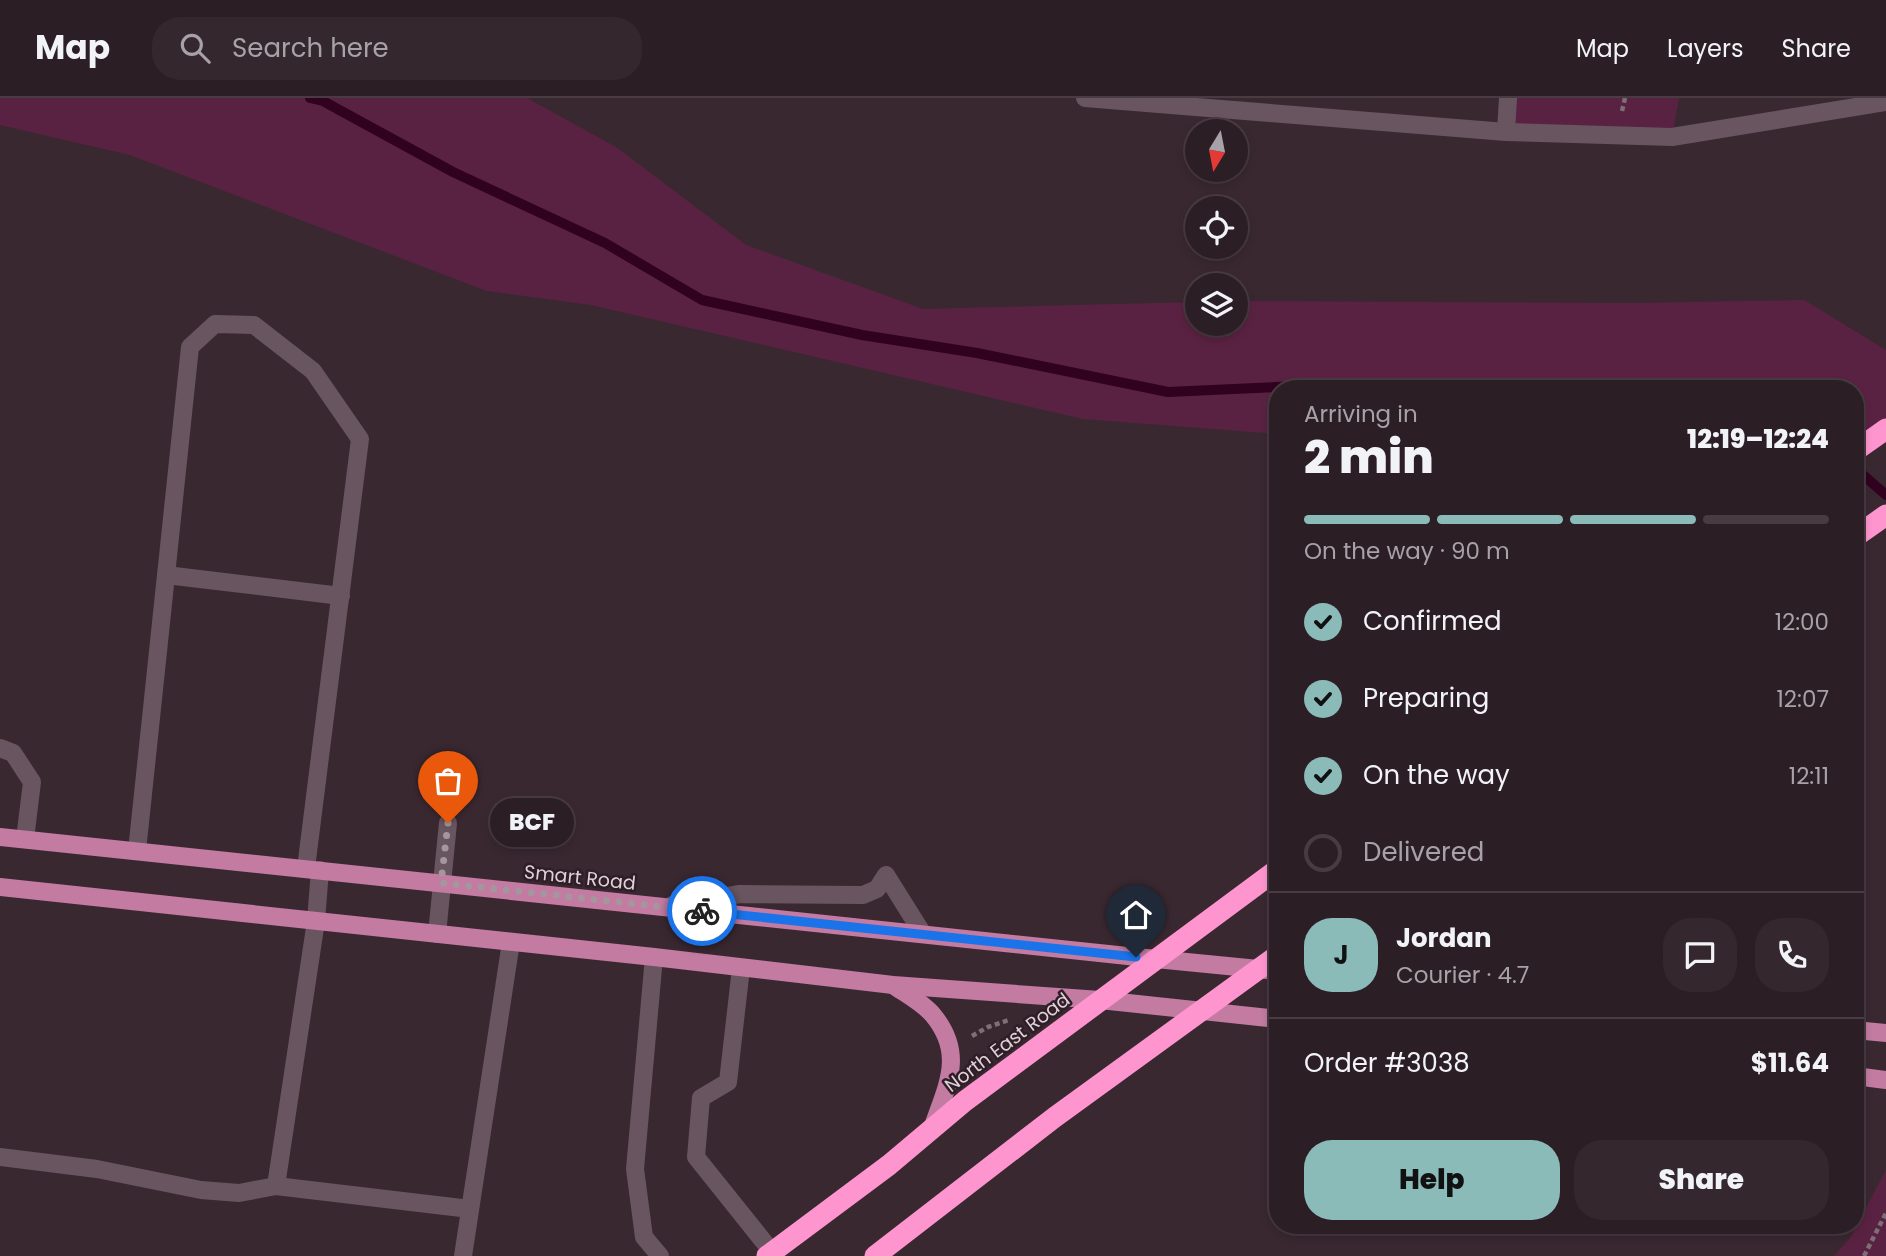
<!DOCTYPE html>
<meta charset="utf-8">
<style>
:root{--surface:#2c1e25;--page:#34272d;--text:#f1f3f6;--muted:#a6a2a7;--line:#483c42;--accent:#8bbbb9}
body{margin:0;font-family:Poppins,sans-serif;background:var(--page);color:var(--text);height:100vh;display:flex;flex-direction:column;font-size:26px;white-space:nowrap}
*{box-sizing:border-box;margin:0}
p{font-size:23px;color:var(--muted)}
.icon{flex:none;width:38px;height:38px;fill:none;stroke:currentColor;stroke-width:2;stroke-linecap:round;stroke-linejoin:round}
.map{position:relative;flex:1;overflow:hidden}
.panel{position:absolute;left:1269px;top:282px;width:595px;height:854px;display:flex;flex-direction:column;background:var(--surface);border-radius:28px;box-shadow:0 4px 10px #0003,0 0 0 2px var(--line)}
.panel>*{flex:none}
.needle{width:46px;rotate:190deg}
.controls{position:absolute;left:1185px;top:21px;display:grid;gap:14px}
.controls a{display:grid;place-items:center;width:63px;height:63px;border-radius:50%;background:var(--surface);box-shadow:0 4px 10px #0003,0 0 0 2px var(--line);font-size:35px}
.pin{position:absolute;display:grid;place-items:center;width:60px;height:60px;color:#fff;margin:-72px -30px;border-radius:50% 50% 50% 0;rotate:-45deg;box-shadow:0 0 7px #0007}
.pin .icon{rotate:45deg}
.courier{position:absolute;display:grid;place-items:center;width:70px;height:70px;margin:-35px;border:5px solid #1a73e8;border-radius:50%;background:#fff;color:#222;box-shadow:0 2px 9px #0007}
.bubble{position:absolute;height:49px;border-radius:24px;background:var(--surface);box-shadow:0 4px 10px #0003,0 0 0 2px var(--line);font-size:23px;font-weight:800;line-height:49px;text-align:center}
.summary em{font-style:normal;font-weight:800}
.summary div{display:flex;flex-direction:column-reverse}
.summary{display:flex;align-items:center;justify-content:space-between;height:119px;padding:0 35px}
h1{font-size:46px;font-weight:800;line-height:52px}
.bar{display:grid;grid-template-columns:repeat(4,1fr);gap:10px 7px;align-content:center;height:84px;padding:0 35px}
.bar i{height:9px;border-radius:5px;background:var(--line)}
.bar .active{background:var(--accent)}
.bar p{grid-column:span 4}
.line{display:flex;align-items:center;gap:18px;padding:0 35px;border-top:2px solid var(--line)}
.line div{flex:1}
.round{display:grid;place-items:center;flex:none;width:74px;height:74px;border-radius:28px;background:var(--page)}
ol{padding:0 35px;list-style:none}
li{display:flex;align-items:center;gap:21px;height:77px}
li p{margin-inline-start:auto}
li .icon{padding:7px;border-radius:50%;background:var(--accent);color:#111;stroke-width:4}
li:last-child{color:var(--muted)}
li i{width:38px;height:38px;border:4px solid var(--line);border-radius:50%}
.primary-button{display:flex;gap:14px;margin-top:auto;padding:14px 35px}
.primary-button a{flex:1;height:80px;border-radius:28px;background:var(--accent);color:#111;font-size:28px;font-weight:800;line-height:80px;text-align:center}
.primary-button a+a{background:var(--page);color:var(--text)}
header{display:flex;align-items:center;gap:42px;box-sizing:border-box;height:98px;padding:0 35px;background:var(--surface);border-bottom:2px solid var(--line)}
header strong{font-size:33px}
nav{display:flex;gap:38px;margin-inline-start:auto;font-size:24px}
.search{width:490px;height:63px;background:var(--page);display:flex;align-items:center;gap:18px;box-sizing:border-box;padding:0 24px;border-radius:28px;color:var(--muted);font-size:26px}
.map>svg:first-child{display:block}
</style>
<header>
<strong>Map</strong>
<div class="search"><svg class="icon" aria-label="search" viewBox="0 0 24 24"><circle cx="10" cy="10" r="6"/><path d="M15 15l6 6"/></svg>Search here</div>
<nav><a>Map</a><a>Layers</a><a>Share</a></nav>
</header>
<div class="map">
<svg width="1886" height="1158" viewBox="0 0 1886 1158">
<rect width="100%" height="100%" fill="#3a2831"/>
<g fill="#5a2242">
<path d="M 0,0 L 527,0 L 616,49 L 746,147 L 923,211 L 1197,204 L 1197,226 L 1236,226 L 1236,203 L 1633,205 L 1804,202 L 1886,252 L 1886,331 L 1855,353 L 1855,290 L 1278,290 L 1277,336 L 1083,321 L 591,207 L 487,193 L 130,57 L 0,27 Z"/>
<path d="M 1508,0 L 1679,0 L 1672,39 L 1506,34 Z"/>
<path d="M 1886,1072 L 1886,1158 L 1834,1158 L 1850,1140 Z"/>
</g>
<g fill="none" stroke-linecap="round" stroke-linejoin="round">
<g stroke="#310220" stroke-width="10">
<path d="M 310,0 L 323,3 L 453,74 L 605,145 L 702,202 L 862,237 L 977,255 L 1168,294 L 1342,286 L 1464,290"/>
<path d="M 1855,370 L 1886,397"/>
</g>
<g stroke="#7e6e76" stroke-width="4.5" stroke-dasharray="5 3.5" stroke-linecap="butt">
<path d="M 1622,13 L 1625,0"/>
<path d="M 972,938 L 988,929 L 1009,922"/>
<path d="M 1864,1158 L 1886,1115"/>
</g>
<g stroke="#69555f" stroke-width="18">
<path d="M 1085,0 L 1506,34 L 1672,39 L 1886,4"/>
<path d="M 1506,34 L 1508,0"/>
<path d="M 166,477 L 341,498"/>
<path d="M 0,650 L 13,655 L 32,684 L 25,741"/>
<path d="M 137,753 L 190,249 L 215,226 L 254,227 L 313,273 L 360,341 L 306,770"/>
<path d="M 672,807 L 740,796 L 863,797 L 877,791 L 886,777 L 923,836"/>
<path d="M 437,836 L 448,725"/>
<path d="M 654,859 L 635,1071 L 644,1139 L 660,1158"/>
<path d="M 741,870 L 728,984 L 701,1000 L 696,1059 L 772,1154"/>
<path d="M 0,1059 L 97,1071 L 201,1092 L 239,1095 L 276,1088 L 470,1111"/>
<path d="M 276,1088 L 316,823 L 320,772"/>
<path d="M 463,1158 L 511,844"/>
</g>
<g stroke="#c37ba2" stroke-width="18">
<path d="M 0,739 L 1156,861 L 1278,873"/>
<path d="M 0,789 L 654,859 L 893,887 L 1100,902 L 1278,921"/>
<path d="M 893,887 C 906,896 923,905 933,917 C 966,957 946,989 932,1031"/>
<path d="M 1855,932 L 1886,935"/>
<path d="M 1855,978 L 1886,982"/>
</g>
<g stroke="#ff95cf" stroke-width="21">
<path d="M 1855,353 L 1886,331"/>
<path d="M 1855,439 L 1886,417"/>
<path d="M 767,1158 L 889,1067 L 965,1003 L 1278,771"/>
<path d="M 875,1158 L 1055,1019 L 1278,857"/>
</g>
</g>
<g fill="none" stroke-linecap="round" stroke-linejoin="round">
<path stroke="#a5969e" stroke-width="7" stroke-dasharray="0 12.6" d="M 448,725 L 441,785 L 702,813"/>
<path stroke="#1a73e8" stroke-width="9" d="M 702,813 L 1136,859"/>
</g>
<g text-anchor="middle" stroke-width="5" stroke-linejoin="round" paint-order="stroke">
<g font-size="19" fill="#ded2d8" stroke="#2f1e27">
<text transform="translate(580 779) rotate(6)" y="7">Smart Road</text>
<text transform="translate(1007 944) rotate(-37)" y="7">North East Road</text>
</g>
</g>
</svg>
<div class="controls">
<a><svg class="needle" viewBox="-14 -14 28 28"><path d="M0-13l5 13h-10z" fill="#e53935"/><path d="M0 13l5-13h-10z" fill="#a6a2a7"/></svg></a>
<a><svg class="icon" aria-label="locate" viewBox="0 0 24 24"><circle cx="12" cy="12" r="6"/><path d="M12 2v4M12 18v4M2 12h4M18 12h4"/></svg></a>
<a><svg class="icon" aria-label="layers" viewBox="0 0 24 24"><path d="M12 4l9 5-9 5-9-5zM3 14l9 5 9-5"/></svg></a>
</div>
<div class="pin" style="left:448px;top:725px;background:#ea580c"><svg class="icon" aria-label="bag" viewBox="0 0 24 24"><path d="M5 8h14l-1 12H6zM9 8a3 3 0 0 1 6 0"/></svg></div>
<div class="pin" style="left:1136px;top:859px;background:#1f2937"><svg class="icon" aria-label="home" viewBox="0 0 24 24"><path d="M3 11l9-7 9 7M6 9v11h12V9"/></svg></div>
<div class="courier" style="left:702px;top:813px"><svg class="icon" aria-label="bike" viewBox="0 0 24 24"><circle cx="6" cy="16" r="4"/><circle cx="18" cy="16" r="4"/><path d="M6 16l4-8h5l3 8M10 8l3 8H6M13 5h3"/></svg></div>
<div class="bubble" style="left:490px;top:700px;width:84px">BCF</div>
<section class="panel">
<div class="summary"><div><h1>2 min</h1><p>Arriving in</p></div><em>12:19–12:24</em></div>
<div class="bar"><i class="active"></i><i class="active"></i><i class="active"></i><i></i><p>On the way · 90 m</p></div>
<ol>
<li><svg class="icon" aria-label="check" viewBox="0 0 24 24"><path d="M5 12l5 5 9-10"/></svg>Confirmed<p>12:00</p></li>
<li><svg class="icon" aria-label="check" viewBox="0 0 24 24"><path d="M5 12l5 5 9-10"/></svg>Preparing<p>12:07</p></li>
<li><svg class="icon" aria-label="check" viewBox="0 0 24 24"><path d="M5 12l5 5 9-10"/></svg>On the way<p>12:11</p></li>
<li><i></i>Delivered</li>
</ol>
<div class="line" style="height:126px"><b class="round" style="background:var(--accent);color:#111">J</b><div><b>Jordan</b><p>Courier · 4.7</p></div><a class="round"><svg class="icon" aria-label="chat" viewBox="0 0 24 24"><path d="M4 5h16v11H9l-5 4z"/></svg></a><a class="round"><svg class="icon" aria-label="phone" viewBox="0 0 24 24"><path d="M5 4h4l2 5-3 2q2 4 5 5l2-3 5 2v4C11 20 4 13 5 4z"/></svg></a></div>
<div class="line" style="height:91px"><div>Order #3038</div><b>$11.64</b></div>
<div class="primary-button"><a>Help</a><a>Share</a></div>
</section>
</div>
